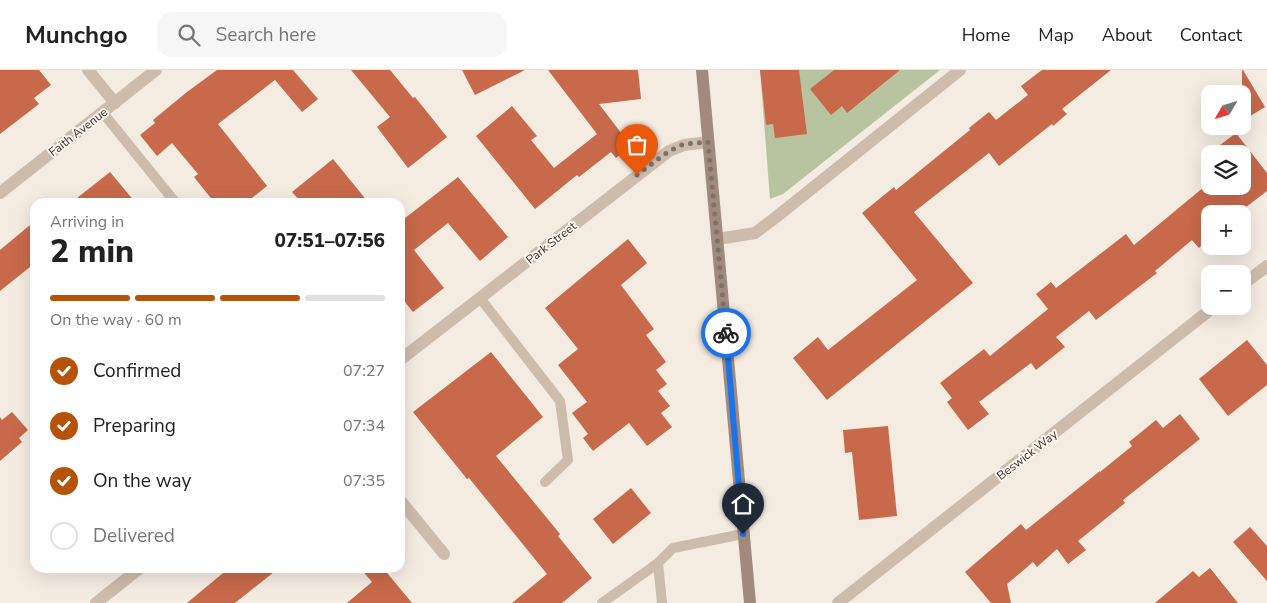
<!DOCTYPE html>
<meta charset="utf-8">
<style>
:root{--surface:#fff;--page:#f6f6f6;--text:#222;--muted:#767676;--line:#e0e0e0;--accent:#b45309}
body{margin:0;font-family:"Nunito Sans",sans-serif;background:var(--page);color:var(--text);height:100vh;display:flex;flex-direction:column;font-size:19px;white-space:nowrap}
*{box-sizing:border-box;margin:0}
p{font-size:16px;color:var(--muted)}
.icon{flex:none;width:28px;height:28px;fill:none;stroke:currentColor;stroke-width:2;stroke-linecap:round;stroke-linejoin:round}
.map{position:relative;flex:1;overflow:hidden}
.sheet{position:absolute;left:30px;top:128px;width:375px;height:375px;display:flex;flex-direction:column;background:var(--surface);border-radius:15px;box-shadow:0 5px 20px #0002}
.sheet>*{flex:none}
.needle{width:32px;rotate:231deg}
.controls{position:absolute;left:1201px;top:15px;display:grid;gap:10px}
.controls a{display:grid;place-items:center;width:50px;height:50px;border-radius:10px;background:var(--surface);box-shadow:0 5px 20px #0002;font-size:25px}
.pin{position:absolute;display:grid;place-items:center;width:42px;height:42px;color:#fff;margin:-51px -21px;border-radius:50% 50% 50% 0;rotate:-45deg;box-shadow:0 0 5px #0007}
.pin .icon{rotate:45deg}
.courier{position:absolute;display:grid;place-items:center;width:50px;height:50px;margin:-25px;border:4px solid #1a73e8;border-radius:50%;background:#fff;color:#222;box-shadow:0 1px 6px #0007}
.headline em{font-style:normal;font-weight:800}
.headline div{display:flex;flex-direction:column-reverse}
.headline{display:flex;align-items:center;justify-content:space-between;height:85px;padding:0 20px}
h1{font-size:32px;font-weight:800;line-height:38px}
.bar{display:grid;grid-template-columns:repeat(4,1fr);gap:8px 5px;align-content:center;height:60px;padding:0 20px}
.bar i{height:6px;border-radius:4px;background:var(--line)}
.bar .active{background:var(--accent)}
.bar p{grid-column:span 4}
ol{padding:0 20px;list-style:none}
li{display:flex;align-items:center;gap:15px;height:55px}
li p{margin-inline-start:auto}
li .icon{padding:5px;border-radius:50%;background:var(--accent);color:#fff;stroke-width:4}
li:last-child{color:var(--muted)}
li i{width:28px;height:28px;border:2px solid var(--line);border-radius:50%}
header{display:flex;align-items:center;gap:30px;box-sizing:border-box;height:70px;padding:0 25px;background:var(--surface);border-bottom:1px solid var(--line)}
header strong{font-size:24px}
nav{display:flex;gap:28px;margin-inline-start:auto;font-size:18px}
.search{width:350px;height:45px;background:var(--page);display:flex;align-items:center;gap:12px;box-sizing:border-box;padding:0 18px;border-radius:15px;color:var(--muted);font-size:19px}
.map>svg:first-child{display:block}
</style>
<header>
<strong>Munchgo</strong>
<div class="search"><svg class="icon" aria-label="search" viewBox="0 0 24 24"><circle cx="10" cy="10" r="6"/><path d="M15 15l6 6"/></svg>Search here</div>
<nav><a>Home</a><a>Map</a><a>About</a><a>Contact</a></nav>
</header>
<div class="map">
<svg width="1267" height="533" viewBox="0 0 1267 533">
<rect width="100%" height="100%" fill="#f4ebe1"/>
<path fill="#b8c4a0" d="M 760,0 L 940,0 L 783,124 L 770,129 Z"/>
<g fill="#c8694b">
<path d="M 0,0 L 39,0 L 51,15 L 34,28 L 39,34 L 0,64 Z"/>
<path d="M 217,0 L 293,0 L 318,29 L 302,42 L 275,10 L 218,54 L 267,116 L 247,132 L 214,132 L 194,107 L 198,104 L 172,73 L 157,86 L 140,65 L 155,53 L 153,50 L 187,22 Z"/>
<path d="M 351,0 L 390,0 L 413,28 L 415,27 L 447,67 L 408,98 L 377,57 L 390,47 Z"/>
<path d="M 462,0 L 525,0 L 475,25 Z"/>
<path d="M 548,0 L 638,0 L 641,29 L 599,34 L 631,76 L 616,88 L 611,82 L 579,107 L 577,105 L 535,139 L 476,66 L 512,36 L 537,66 L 531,70 L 554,98 L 597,64 Z"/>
<path d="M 760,0 L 799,0 L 807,64 L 775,68 L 773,54 L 766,55 Z"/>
<path d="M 834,0 L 900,0 L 847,43 L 842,36 L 831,45 L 810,19 Z"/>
<path d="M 1042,0 L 1111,0 L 1062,39 L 1067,44 L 1053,56 L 1052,54 L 999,96 L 989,83 L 914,142 L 973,213 L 827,330 L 793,288 L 818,267 L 828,280 L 917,210 L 862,143 L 894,117 L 896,120 L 970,60 L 969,58 L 989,42 L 996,50 L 1028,25 L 1021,16 Z"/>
<path d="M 1243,0 L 1265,37 L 1242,51 L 1242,0 Z"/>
<path d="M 1236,63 L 1267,103 L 1267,121 L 1237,144 L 1210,144 L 1210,168 L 1199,178 L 1192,170 L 1155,201 L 1157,203 L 1096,250 L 1089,241 L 1056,267 L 1065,277 L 1036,300 L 1031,293 L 979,332 L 989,344 L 968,360 L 947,332 L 952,328 L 940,313 L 984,279 L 990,286 L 1048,239 L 1036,224 L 1051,212 L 1056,218 L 1126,164 L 1134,175 L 1210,112 L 1210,116 L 1242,116 L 1242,84 L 1214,84 L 1212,81 Z"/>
<path d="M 333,89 L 368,132 L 301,132 L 292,122 Z"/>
<path d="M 110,102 L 135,132 L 72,132 Z"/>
<path d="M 458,107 L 508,167 L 480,191 L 448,153 L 414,180 L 444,218 L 413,242 L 400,226 L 400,152 Z"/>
<path d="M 35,151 L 35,193 L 0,221 L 0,180 Z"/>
<path d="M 628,169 L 647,193 L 621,215 L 654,259 L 646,265 L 666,292 L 656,300 L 667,314 L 658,321 L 670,336 L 661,343 L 672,357 L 647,376 L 629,353 L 593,381 L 583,368 L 588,364 L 572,343 L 587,332 L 558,295 L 578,279 L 545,238 Z"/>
<path d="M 1247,270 L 1267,295 L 1267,315 L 1228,346 L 1199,309 Z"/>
<path d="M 491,282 L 543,347 L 496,386 L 560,464 L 558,466 L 592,508 L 562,533 L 512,533 L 547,504 L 469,408 L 467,409 L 413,342 Z"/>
<path d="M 12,342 L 28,360 L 19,368 L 22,372 L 0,391 L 0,347 L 2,350 Z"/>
<path d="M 1180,344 L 1200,369 L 1123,430 L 1125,433 L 1078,471 L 1086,480 L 1068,494 L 1057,479 L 1037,497 L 1033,492 L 1007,514 L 1011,533 L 991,533 L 965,502 L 1021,454 L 1026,460 L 1100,401 L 1100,402 L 1132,376 L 1129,372 L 1156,350 L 1163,358 Z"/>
<path d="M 888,356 L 897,446 L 859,450 L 852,382 L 845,383 L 843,360 Z"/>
<path d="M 631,418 L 651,443 L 613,474 L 593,449 Z"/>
<path d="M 1250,457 L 1267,476 L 1267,511 L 1233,472 Z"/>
<path d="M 229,498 L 279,498 L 235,533 L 187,533 Z"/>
<path d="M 360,498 L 383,498 L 412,533 L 347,533 L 372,512 Z"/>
<path d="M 1210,498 L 1238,533 L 1155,533 L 1193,501 L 1199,507 Z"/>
</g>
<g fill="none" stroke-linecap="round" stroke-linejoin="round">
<g stroke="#cdbbac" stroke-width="10">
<path d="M 103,43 L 175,132"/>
<path d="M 480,228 L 560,331 L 568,390 L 545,412"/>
<path d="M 602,533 L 658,493"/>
<path d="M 662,533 L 658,493 L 673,478 L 743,464"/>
</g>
<g stroke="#cdbbac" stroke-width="12">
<path d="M 88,0 L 115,33"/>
<path d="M 0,123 L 156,0"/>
<path d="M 718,169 L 755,163 L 775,148 L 960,0"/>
<path d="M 1242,215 L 1267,196"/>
<path d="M 400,290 L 669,81 L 684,75 L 708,72"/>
<path d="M 400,430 L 444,484"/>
<path d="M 96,533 L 140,498"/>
<path d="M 838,533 L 1215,236"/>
</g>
<path stroke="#a18a7d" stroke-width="12" d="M 702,0 L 750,533"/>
</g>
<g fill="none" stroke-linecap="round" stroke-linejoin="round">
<path stroke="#7c716b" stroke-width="5" stroke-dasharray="0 9" d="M 637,105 L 669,81 L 684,74 L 708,72 L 726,263"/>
<path stroke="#1a73e8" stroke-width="6" d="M 726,263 L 743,464"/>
</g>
<g text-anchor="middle" stroke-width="4" stroke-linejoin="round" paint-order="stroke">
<g font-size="12" fill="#3b302b" stroke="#fbf5ee">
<text transform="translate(78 62) rotate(-38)" y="4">Faith Avenue</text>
<text transform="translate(551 173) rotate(-38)" y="4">Park Street</text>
<text transform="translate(1027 385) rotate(-38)" y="4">Beswick Way</text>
</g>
</g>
</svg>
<div class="controls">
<a><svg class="needle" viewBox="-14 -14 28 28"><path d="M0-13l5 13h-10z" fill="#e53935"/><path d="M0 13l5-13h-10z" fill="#767676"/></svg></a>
<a><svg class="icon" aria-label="layers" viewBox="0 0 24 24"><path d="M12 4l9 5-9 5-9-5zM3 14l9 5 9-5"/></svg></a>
<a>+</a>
<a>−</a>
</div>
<div class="pin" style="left:637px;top:105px;background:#ea580c"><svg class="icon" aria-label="bag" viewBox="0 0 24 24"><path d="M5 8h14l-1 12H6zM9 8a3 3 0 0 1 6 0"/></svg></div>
<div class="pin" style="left:743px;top:464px;background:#1f2937"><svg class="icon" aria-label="home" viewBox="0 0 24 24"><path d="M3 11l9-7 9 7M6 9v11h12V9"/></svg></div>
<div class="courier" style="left:726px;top:263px"><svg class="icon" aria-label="bike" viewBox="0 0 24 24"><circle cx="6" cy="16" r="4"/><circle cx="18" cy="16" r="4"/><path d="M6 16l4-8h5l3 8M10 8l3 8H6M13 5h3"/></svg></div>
<section class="sheet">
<div class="headline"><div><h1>2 min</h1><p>Arriving in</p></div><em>07:51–07:56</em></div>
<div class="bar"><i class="active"></i><i class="active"></i><i class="active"></i><i></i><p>On the way · 60 m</p></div>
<ol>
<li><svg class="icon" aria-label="check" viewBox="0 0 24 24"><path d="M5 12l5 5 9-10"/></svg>Confirmed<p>07:27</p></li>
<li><svg class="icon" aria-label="check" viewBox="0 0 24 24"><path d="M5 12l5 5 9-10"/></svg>Preparing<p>07:34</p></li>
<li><svg class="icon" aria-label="check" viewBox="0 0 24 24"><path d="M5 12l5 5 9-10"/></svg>On the way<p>07:35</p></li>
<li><i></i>Delivered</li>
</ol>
</section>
</div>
